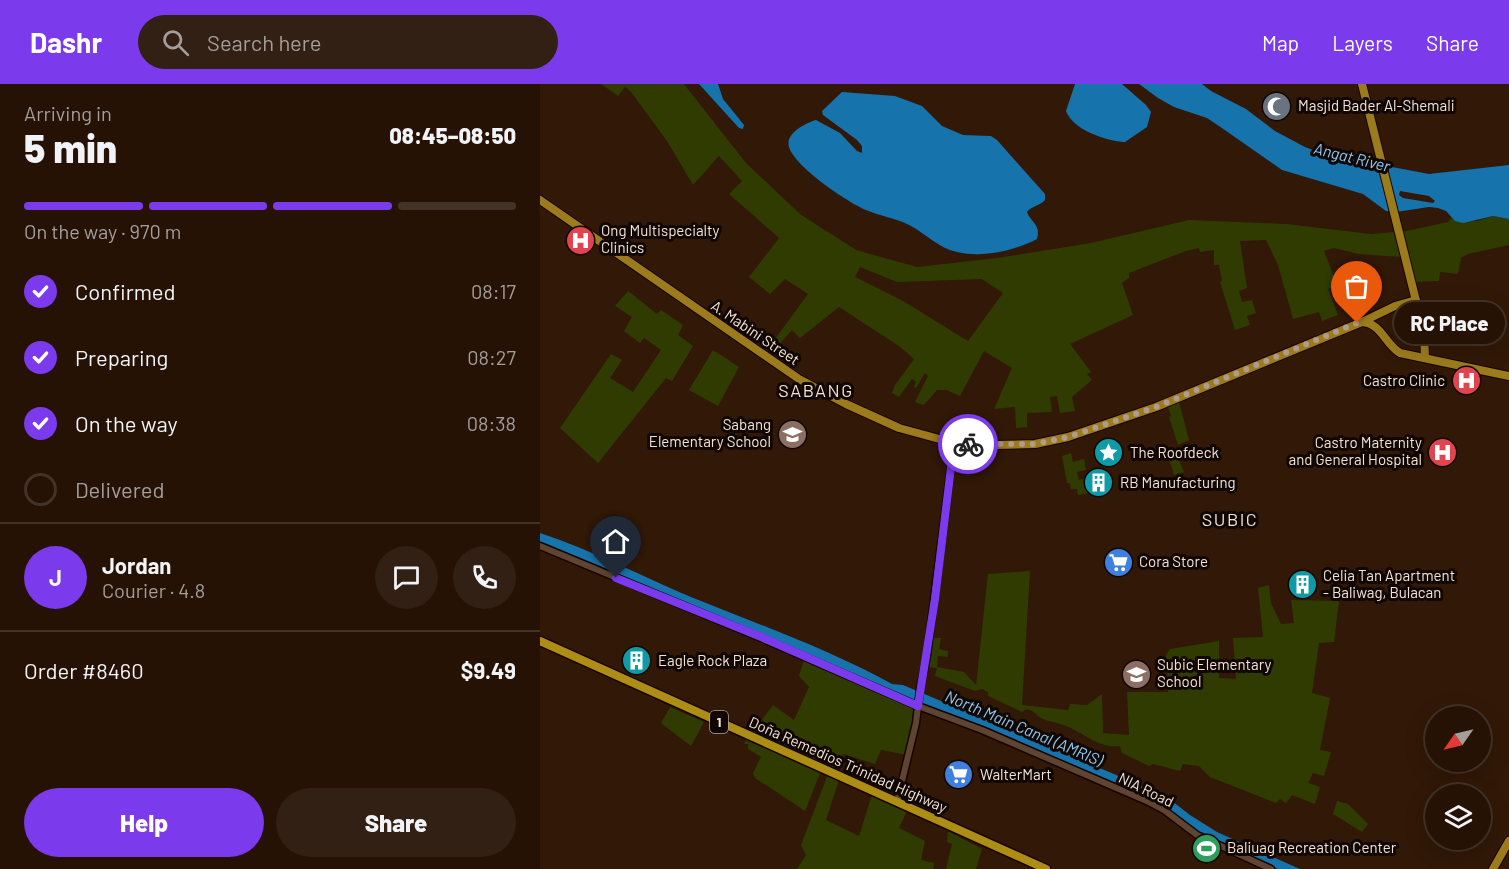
<!DOCTYPE html>
<meta charset="utf-8">
<style>
:root{--surface:#251205;--page:#312013;--text:#f1f3f6;--muted:#a39e9a;--line:#423227;--accent:#7c3aed}
body{margin:0;font-family:Barlow,sans-serif;background:var(--page);color:var(--text);height:100vh;display:flex;flex-direction:column;font-size:22px;white-space:nowrap}
*{box-sizing:border-box;margin:0}
p{font-size:20px;color:var(--muted)}
.icon{flex:none;width:33px;height:33px;fill:none;stroke:currentColor;stroke-width:2;stroke-linecap:round;stroke-linejoin:round}
.map{position:relative;flex:1;overflow:hidden}
.side{display:flex;flex-direction:column;background:var(--surface);width:540px}
.side>*{flex:none}
.needle{width:39px;rotate:236deg}
.buttons{position:absolute;left:885px;top:622px;display:grid;gap:12px}
.buttons a{display:grid;place-items:center;width:66px;height:66px;border-radius:50%;background:var(--surface);box-shadow:0 6px 24px #0002,0 0 0 2px var(--line);font-size:30px}
.pin{position:absolute;display:grid;place-items:center;width:51px;height:51px;color:#fff;margin:-62px -26px;border-radius:50% 50% 50% 0;rotate:-45deg;box-shadow:0 0 6px #0007}
.pin .icon{rotate:45deg}
.courier{position:absolute;display:grid;place-items:center;width:60px;height:60px;margin:-30px;border:4px solid #7c3aed;border-radius:50%;background:#fff;color:#222;box-shadow:0 2px 8px #0007}
.bubble{position:absolute;height:42px;border-radius:21px;background:var(--surface);box-shadow:0 6px 24px #0002,0 0 0 2px var(--line);font-size:20px;font-weight:800;line-height:42px;text-align:center}
.head em{font-style:normal;font-weight:800}
.head div{display:flex;flex-direction:column-reverse}
.head{display:flex;align-items:center;justify-content:space-between;height:102px;padding:0 24px}
h1{font-size:39px;font-weight:800;line-height:45px}
.bar{display:grid;grid-template-columns:repeat(4,1fr);gap:9px 6px;align-content:center;height:72px;padding:0 24px}
.bar i{height:8px;border-radius:4px;background:var(--line)}
.bar .active{background:var(--accent)}
.bar p{grid-column:span 4}
.line{display:flex;align-items:center;gap:15px;padding:0 24px;border-top:2px solid var(--line)}
.line div{flex:1}
.round{display:grid;place-items:center;flex:none;width:63px;height:63px;border-radius:32px;background:var(--page)}
ol{padding:0 24px;list-style:none}
li{display:flex;align-items:center;gap:18px;height:66px}
li p{margin-inline-start:auto}
li .icon{padding:6px;border-radius:50%;background:var(--accent);color:#fff;stroke-width:4}
li:last-child{color:var(--muted)}
li i{width:33px;height:33px;border:3px solid var(--line);border-radius:50%}
.cta{display:flex;gap:12px;margin-top:auto;padding:12px 24px}
.cta a{flex:1;height:69px;border-radius:36px;background:var(--accent);color:#fff;font-size:24px;font-weight:800;line-height:69px;text-align:center}
.cta a+a{background:var(--page);color:var(--text)}
header{display:flex;align-items:center;gap:36px;box-sizing:border-box;height:84px;padding:0 30px;background:var(--accent);color:#fff}
header strong{font-size:28px}
nav{display:flex;gap:33px;margin-inline-start:auto;font-size:21px}
.search{width:420px;height:54px;background:var(--page);display:flex;align-items:center;gap:15px;box-sizing:border-box;padding:0 21px;border-radius:33px;color:var(--muted);font-size:22px}
main{display:flex;flex:1;min-height:0}
.map>svg:first-child{display:block}
</style>
<header>
<strong>Dashr</strong>
<div class="search"><svg class="icon" aria-label="search" viewBox="0 0 24 24"><circle cx="10" cy="10" r="6"/><path d="M15 15l6 6"/></svg>Search here</div>
<nav><a>Map</a><a>Layers</a><a>Share</a></nav>
</header>
<main>
<section class="side">
<div class="head"><div><h1>5 min</h1><p>Arriving in</p></div><em>08:45–08:50</em></div>
<div class="bar"><i class="active"></i><i class="active"></i><i class="active"></i><i></i><p>On the way · 970 m</p></div>
<ol>
<li><svg class="icon" aria-label="check" viewBox="0 0 24 24"><path d="M5 12l5 5 9-10"/></svg>Confirmed<p>08:17</p></li>
<li><svg class="icon" aria-label="check" viewBox="0 0 24 24"><path d="M5 12l5 5 9-10"/></svg>Preparing<p>08:27</p></li>
<li><svg class="icon" aria-label="check" viewBox="0 0 24 24"><path d="M5 12l5 5 9-10"/></svg>On the way<p>08:38</p></li>
<li><i></i>Delivered</li>
</ol>
<div class="line" style="height:108px"><b class="round" style="background:var(--accent);color:#fff">J</b><div><b>Jordan</b><p>Courier · 4.8</p></div><a class="round"><svg class="icon" aria-label="chat" viewBox="0 0 24 24"><path d="M4 5h16v11H9l-5 4z"/></svg></a><a class="round"><svg class="icon" aria-label="phone" viewBox="0 0 24 24"><path d="M5 4h4l2 5-3 2q2 4 5 5l2-3 5 2v4C11 20 4 13 5 4z"/></svg></a></div>
<div class="line" style="height:78px"><div>Order #8460</div><b>$9.49</b></div>
<div class="cta"><a>Help</a><a>Share</a></div>
</section>
<div class="map">
<svg width="969" height="785" viewBox="0 0 969 785">
<rect width="100%" height="100%" fill="#311807"/>
<g fill="#303b02" fill-rule="evenodd">
<path d="M 61,0 L 144,0 L 206,79 L 260,130 L 316,166 L 377,183 L 457,174 L 551,159 L 649,136 L 746,140 L 831,150 L 856,148 L 861,173 L 819,170 L 794,164 L 784,167 L 796,198 L 800,197 L 801,199 L 788,205 L 798,231 L 782,237 L 779,228 L 753,235 L 738,181 L 726,156 L 700,157 L 707,204 L 699,207 L 702,218 L 712,216 L 716,229 L 707,232 L 710,241 L 695,246 L 680,198 L 682,197 L 679,181 L 674,181 L 674,166 L 660,168 L 659,164 L 646,167 L 589,189 L 589,194 L 582,199 L 593,231 L 530,260 L 551,288 L 547,290 L 552,296 L 532,313 L 535,327 L 520,329 L 517,312 L 510,313 L 512,328 L 487,329 L 487,343 L 476,344 L 475,323 L 454,325 L 472,284 L 444,267 L 420,312 L 406,306 L 397,306 L 384,321 L 375,318 L 388,292 L 385,289 L 376,304 L 374,302 L 376,298 L 372,295 L 359,313 L 352,309 L 355,301 L 374,275 L 359,262 L 299,223 L 260,254 L 252,246 L 228,273 L 224,270 L 268,210 L 245,195 L 230,210 L 209,193 L 239,154 L 189,110 L 202,97 L 179,72 L 153,101 L 127,57 L 91,8 L 85,3 L 78,12 ZM 320,183 L 357,198 L 442,195 L 463,209 L 428,257 L 363,217 L 315,193 Z"/>
<path d="M 953,132 L 969,135 L 969,161 L 928,170 L 921,174 L 918,190 L 900,188 L 899,197 L 873,198 L 862,148 L 908,138 L 912,133 L 915,137 L 937,137 Z"/>
<path d="M 88,207 L 117,230 L 121,226 L 143,241 L 138,251 L 153,262 L 132,297 L 126,294 L 58,379 L 20,344 L 71,270 L 82,276 L 70,294 L 93,308 L 121,266 L 104,254 L 100,259 L 84,247 L 92,233 L 75,222 Z"/>
<path d="M 173,266 L 199,283 L 178,322 L 149,306 Z"/>
<path d="M 639,318 L 649,356 L 638,361 L 629,333 L 631,332 L 628,323 Z"/>
<path d="M 635,365 L 644,388 L 634,391 L 627,368 Z"/>
<path d="M 531,369 L 533,378 L 544,375 L 546,386 L 537,388 L 539,396 L 547,394 L 550,409 L 538,411 L 537,405 L 531,405 L 530,399 L 527,399 L 522,372 Z"/>
<path d="M 490,487 L 482,621 L 528,626 L 530,620 L 547,621 L 562,610 L 563,649 L 589,651 L 587,608 L 628,608 L 626,571 L 630,565 L 679,557 L 679,594 L 696,595 L 693,554 L 723,553 L 718,504 L 729,501 L 731,519 L 741,540 L 754,539 L 751,516 L 799,517 L 794,558 L 779,559 L 772,609 L 790,614 L 780,666 L 791,668 L 784,692 L 773,689 L 768,699 L 780,703 L 775,720 L 752,711 L 746,719 L 740,715 L 736,719 L 670,693 L 659,682 L 643,680 L 640,687 L 613,680 L 609,682 L 582,669 L 580,662 C 559,665 544,649 526,642 C 519,639 510,638 503,635 C 496,632 495,627 487,625 L 482,628 L 448,612 L 448,608 L 442,605 L 435,607 L 395,592 L 397,584 L 388,583 L 392,554 L 401,554 L 399,565 L 408,567 L 408,573 L 398,572 L 397,583 L 424,588 L 436,601 L 448,490 Z"/>
<path d="M 264,575 L 375,624 L 372,653 L 368,671 L 341,666 L 335,680 L 303,670 L 298,686 L 213,648 L 233,621 L 254,636 L 269,603 L 259,592 Z"/>
<path d="M 130,623 L 164,638 L 151,662 L 121,639 Z"/>
<path d="M 206,656 L 281,687 L 265,727 L 215,694 L 213,689 L 221,673 L 208,665 L 208,660 L 204,660 Z"/>
<path d="M 288,690 L 299,696 L 286,736 L 319,752 L 332,711 L 367,727 L 359,744 L 385,757 L 381,776 L 394,779 L 393,785 L 257,785 L 266,771 L 261,761 Z"/>
<path d="M 797,717 L 808,720 L 828,740 L 822,748 L 793,730 Z"/>
<path d="M 408,747 L 442,765 L 436,785 L 406,785 L 412,760 L 407,758 Z"/>
</g>
<g fill="#1673ab" fill-rule="evenodd">
<path d="M 159,0 L 178,0 L 183,15 L 204,41 L 203,45 L 199,44 Z"/>
<path d="M 535,0 L 582,0 L 606,21 L 611,28 L 607,43 L 585,58 C 566,57 533,46 526,27 Z"/>
<path d="M 599,0 L 662,0 L 671,7 L 706,25 L 735,47 L 765,63 L 783,70 L 889,90 L 969,81 L 969,135 L 953,132 L 923,139 L 915,137 L 906,127 L 898,124 L 889,123 L 856,128 L 846,127 L 823,110 L 742,86 L 679,42 L 667,34 L 634,23 L 618,14 ZM 860,107 L 889,112 L 895,117 L 893,119 L 863,114 L 859,111 Z"/>
<path d="M 302,8 L 355,12 L 382,22 L 402,42 L 423,51 L 451,52 L 457,56 L 505,110 L 505,116 C 500,122 491,122 487,128 C 491,139 501,140 497,155 C 474,167 443,174 417,168 C 400,165 385,149 369,141 C 355,134 340,132 326,126 C 307,118 255,83 249,63 C 245,49 266,39 276,36 L 300,49 L 317,67 L 322,69 L 322,62 L 317,56 L 283,31 L 282,27 Z"/>
<path d="M 0,449 C 52,466 101,492 151,513 C 218,540 288,565 352,600 L 363,601 L 607,704 L 628,714 L 650,731 L 677,748 L 760,785 L 738,785 L 663,751 L 650,743 L 623,721 L 556,692 L 370,616 L 0,459 Z"/>
</g>
<g fill="none" stroke-linecap="round" stroke-linejoin="round">
<defs>
<g id="tertiary">
<path d="M 0,462 L 219,553 L 378,622 L 442,646 L 609,718 L 624,726 L 657,751 L 731,785"/>
<path d="M 357,718 L 376,639 L 380,606 L 387,571 L 414,359"/>
</g>
<g id="primary">
<path d="M 822,0 L 884,249 L 885,274"/>
<path d="M 0,116 L 259,295 L 306,320 L 359,344 L 414,359 L 456,361 L 495,360 L 528,353 L 616,323 L 822,238 L 855,222 L 876,216"/>
<path d="M 822,238 C 841,239 845,260 860,269 L 969,292"/>
<path d="M 953,785 L 969,757"/>
</g>
<path id="trunk" d="M 0,557 L 506,785"/>
</defs>
<use href="#tertiary" stroke="#170300" stroke-width="9"/>
<use href="#primary" stroke="#170300" stroke-width="10"/>
<use href="#trunk" stroke="#170300" stroke-width="11"/>
<use href="#tertiary" stroke="#604432" stroke-width="6"/>
<use href="#primary" stroke="#9b7b1c" stroke-width="8"/>
<use href="#trunk" stroke="#ae8d15" stroke-width="8"/>
</g>
<g fill="none" stroke-linecap="round" stroke-linejoin="round">
<path stroke="#b09b8f" stroke-width="6" stroke-dasharray="0 10.8" d="M 428,360 L 495,360 L 528,353 L 616,323 L 817,239"/>
<path stroke="#7c3aed" stroke-width="8" d="M 76,494 L 219,552 L 378,622 L 395,515 L 414,359 L 428,360"/>
</g>
<defs>
<symbol id="mosque-disc" viewBox="-11 -11 22 22"><circle r="9.5" fill="#6b7280" stroke="#110702"/><path d="M3.5-4.9A6 6 0 1 0 3.5 4.9A5 5 0 1 1 3.5-4.9Z" fill="#fff"/></symbol>
<symbol id="hospital-disc" viewBox="-11 -11 22 22"><circle r="9.5" fill="#e0444e" stroke="#110702"/><path d="M-5-5h3v3.5h4V-5h3V5h-3V1.5h-4V5h-3Z" fill="#fff"/></symbol>
<symbol id="school-disc" viewBox="-11 -11 22 22"><circle r="9.5" fill="#8d6e63" stroke="#110702"/><path d="M0-5L7-2L0 1L-7-2ZM-4 1L0 2.5L4 1V4Q0 6-4 4Z" fill="#fff"/></symbol>
<symbol id="sight-disc" viewBox="-11 -11 22 22"><circle r="9.5" fill="#0f9aa8" stroke="#110702"/><path d="M0-6L1.8-2.2L6-1.7L2.9 1.2L3.7 5.4L0 3.3L-3.7 5.4L-2.9 1.2L-6-1.7L-1.8-2.2Z" fill="#fff"/></symbol>
<symbol id="building-disc" viewBox="-11 -11 22 22"><circle r="9.5" fill="#0f9aa8" stroke="#110702"/><path d="M-4-6H4V6H1V3H-1V6H-4ZM-2.5-4.3h1.7v1.8h-1.7ZM.8-4.3h1.7v1.8H.8ZM-2.5-1h1.7V.8h-1.7ZM.8-1h1.7V.8H.8Z" fill="#fff"/></symbol>
<symbol id="supermarket-disc" viewBox="-11 -11 22 22"><circle r="9.5" fill="#3f7fe0" stroke="#110702"/><path d="M-6-5.5h2.5l.6 2H6L4.5 2H-2.5L-4.4-4H-6ZM-1.5 3.2a1.3 1.3 0 1 0 .1 0ZM3 3.2a1.3 1.3 0 1 0 .1 0Z" fill="#fff"/></symbol>
<symbol id="stadium-disc" viewBox="-11 -11 22 22"><circle r="9.5" fill="#2e9e5b" stroke="#110702"/><path d="M0-5a6.5 5 0 1 0 0 10a6.5 5 0 1 0 0-10ZM-3.5-1.8h7v3.6h-7Z" fill="#fff"/></symbol>
</defs>
<g fill-rule="evenodd">
<use href="#mosque-disc" x="720" y="6" width="33" height="33"/>
<use href="#hospital-disc" x="24" y="140" width="33" height="33"/>
<use href="#hospital-disc" x="910" y="280" width="33" height="33"/>
<use href="#school-disc" x="236" y="334" width="33" height="33"/>
<use href="#hospital-disc" x="886" y="352" width="33" height="33"/>
<use href="#sight-disc" x="552" y="352" width="33" height="33"/>
<use href="#building-disc" x="542" y="382" width="33" height="33"/>
<use href="#supermarket-disc" x="562" y="462" width="33" height="33"/>
<use href="#building-disc" x="746" y="484" width="33" height="33"/>
<use href="#building-disc" x="80" y="560" width="33" height="33"/>
<use href="#school-disc" x="580" y="574" width="33" height="33"/>
<use href="#supermarket-disc" x="402" y="674" width="33" height="33"/>
<use href="#stadium-disc" x="650" y="748" width="33" height="33"/>
</g>
<g text-anchor="middle" stroke-width="6" stroke-linejoin="round" paint-order="stroke">
<rect fill="#110702" stroke="#b0a098" stroke-width="1.5" x="170" y="627" width="18" height="22" rx="4.5"/>
<g font-size="14" font-weight="bold" fill="#f4e2d8">
<text x="179" y="643">1</text>
</g>
<g font-size="15" fill="#f4e2d8" stroke="#110702" text-anchor="start">
<text x="758" y="27">Masjid Bader Al-Shemali</text>
<text x="61" y="152">Ong Multispecialty<tspan x="61" dy="17">Clinics</tspan></text>
<text x="905" y="302" text-anchor="end">Castro Clinic</text>
<text x="231" y="346" text-anchor="end">Sabang<tspan x="231" dy="17">Elementary School</tspan></text>
<text x="882" y="364" text-anchor="end">Castro Maternity<tspan x="882" dy="17">and General Hospital</tspan></text>
<text x="590" y="374">The Roofdeck</text>
<text x="580" y="404">RB Manufacturing</text>
<text x="599" y="483">Cora Store</text>
<text x="783" y="497">Celia Tan Apartment<tspan x="783" dy="17">- Baliwag, Bulacan</tspan></text>
<text x="118" y="582">Eagle Rock Plaza</text>
<text x="617" y="586">Subic Elementary<tspan x="617" dy="17">School</tspan></text>
<text x="440" y="696">WalterMart</text>
<text x="687" y="769">Baliuag Recreation Center</text>
</g>
<g font-size="15" fill="#f4e2d8" stroke="#110702">
<text transform="translate(215 249) rotate(34)" y="5">A. Mabini Street</text>
<text transform="translate(308 681) rotate(24)" y="5">Doña Remedios Trinidad Highway</text>
<text transform="translate(606 706) rotate(26)" y="5">NIA Road</text>
</g>
<g font-size="16" font-style="italic" fill="#8dc9f7" stroke="#110702">
<text transform="translate(812 73) rotate(14)" y="6">Angat River</text>
<text transform="translate(484 644) rotate(23)" y="6">North Main Canal (AMRIS)</text>
</g>
<g font-size="18" letter-spacing="1.5" fill="#f4e2d8" stroke="#110702">
<text x="276" y="313">SABANG</text>
<text x="690" y="442">SUBIC</text>
</g>
</g>
</svg>
<div class="buttons">
<a><svg class="needle" viewBox="-14 -14 28 28"><path d="M0-13l5 13h-10z" fill="#e53935"/><path d="M0 13l5-13h-10z" fill="#a39e9a"/></svg></a>
<a><svg class="icon" aria-label="layers" viewBox="0 0 24 24"><path d="M12 4l9 5-9 5-9-5zM3 14l9 5 9-5"/></svg></a>
</div>
<div class="pin" style="left:817px;top:239px;background:#ea580c"><svg class="icon" aria-label="bag" viewBox="0 0 24 24"><path d="M5 8h14l-1 12H6zM9 8a3 3 0 0 1 6 0"/></svg></div>
<div class="pin" style="left:76px;top:494px;background:#1f2937"><svg class="icon" aria-label="home" viewBox="0 0 24 24"><path d="M3 11l9-7 9 7M6 9v11h12V9"/></svg></div>
<div class="courier" style="left:428px;top:360px"><svg class="icon" aria-label="bike" viewBox="0 0 24 24"><circle cx="6" cy="16" r="4"/><circle cx="18" cy="16" r="4"/><path d="M6 16l4-8h5l3 8M10 8l3 8H6M13 5h3"/></svg></div>
<div class="bubble" style="left:854px;top:218px;width:111px">RC Place</div>
</div>
</main>
